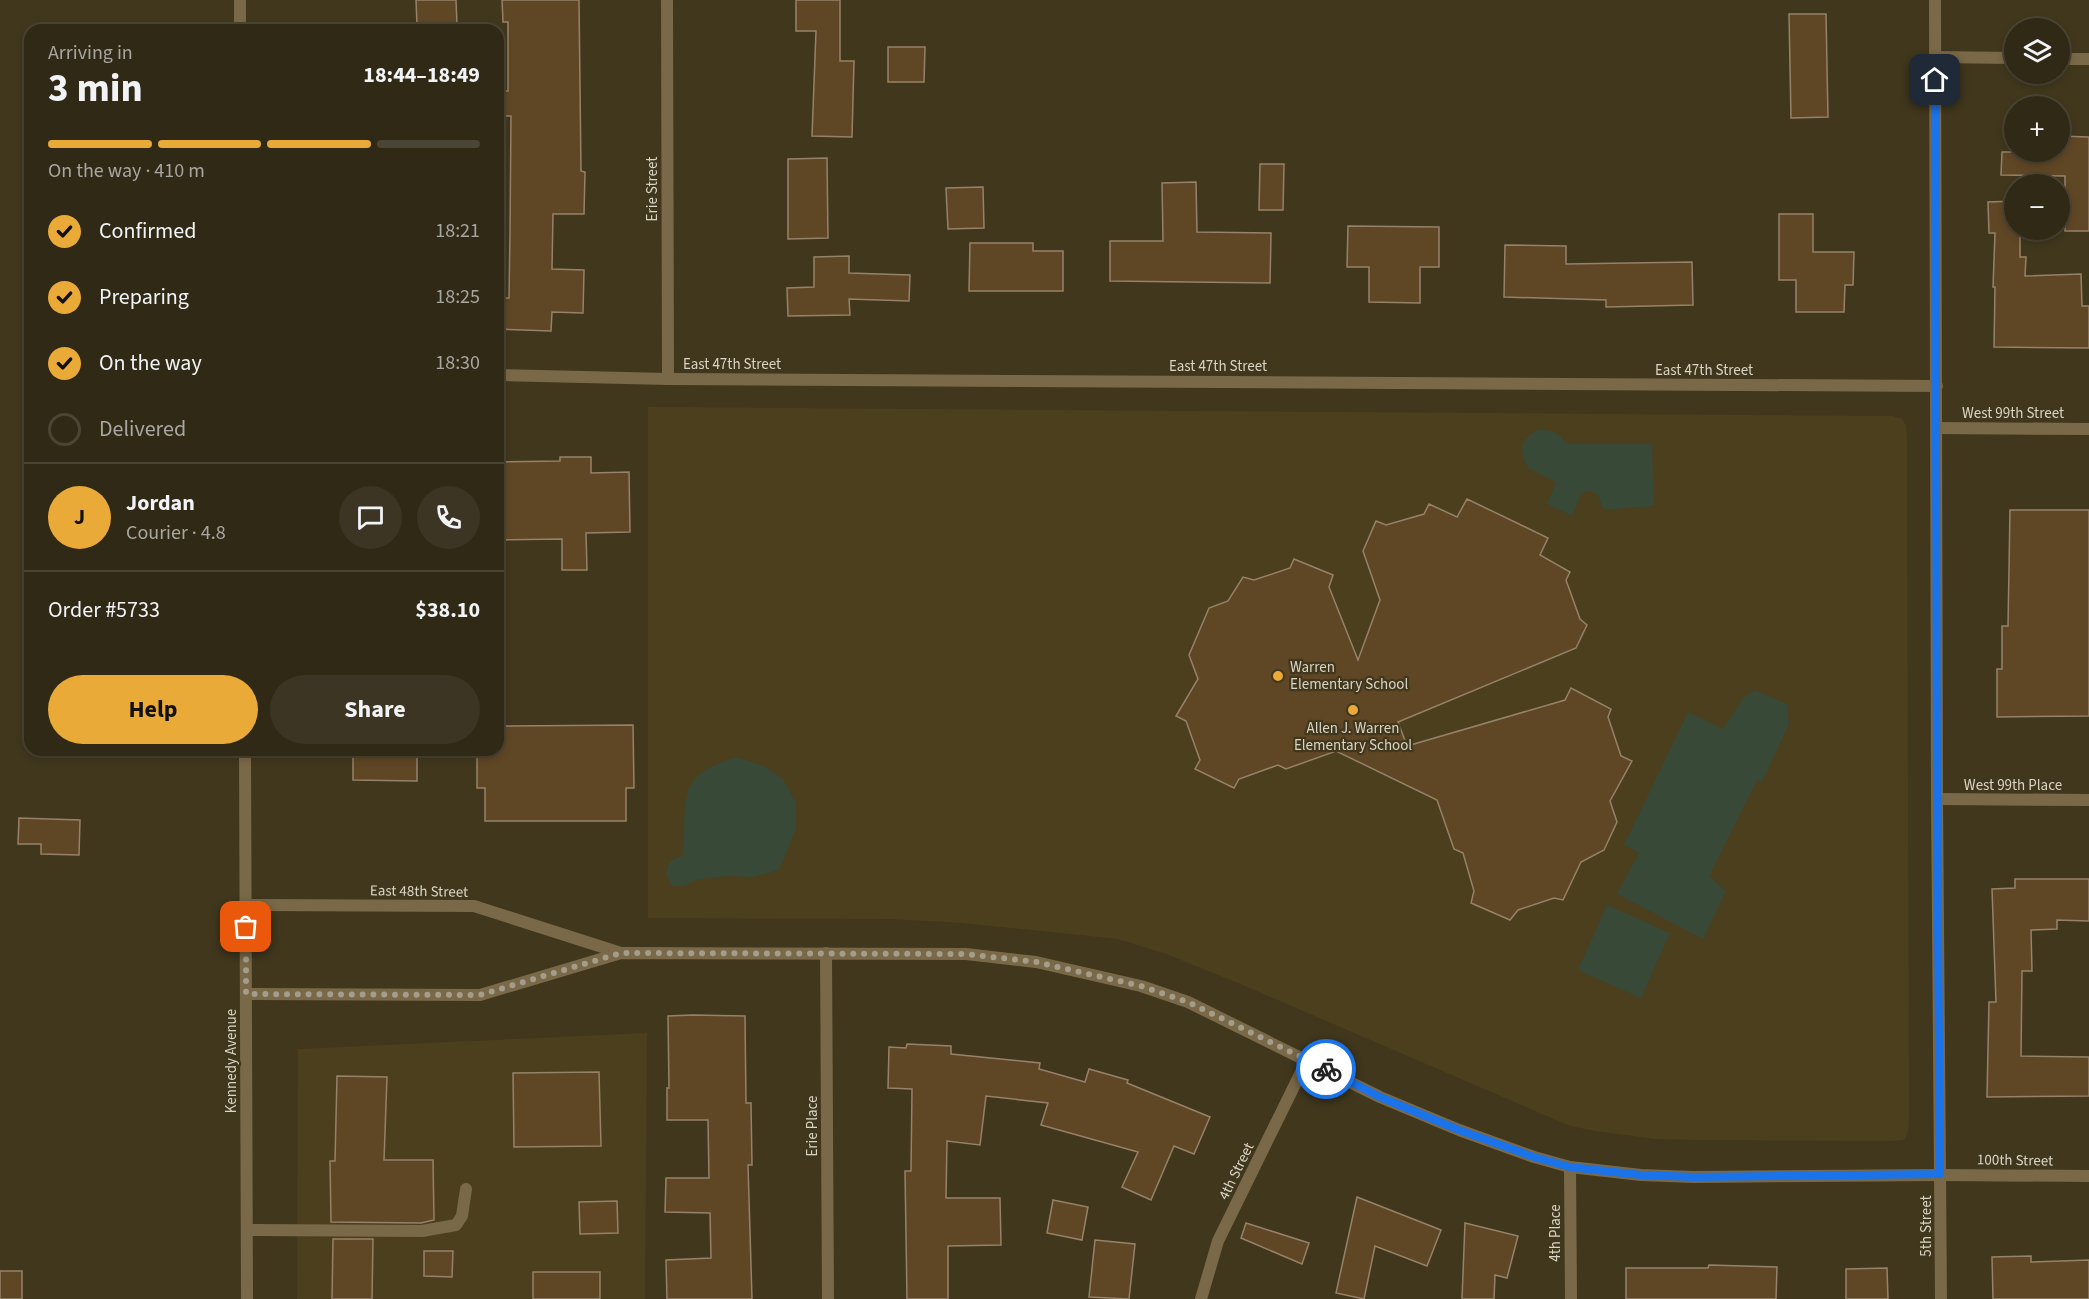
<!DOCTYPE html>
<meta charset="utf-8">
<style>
:root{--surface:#302916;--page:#3c3523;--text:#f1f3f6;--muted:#a8a6a1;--line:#4b4535;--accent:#eaaa38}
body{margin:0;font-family:"Source Sans 3",sans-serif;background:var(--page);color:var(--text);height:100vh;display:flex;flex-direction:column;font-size:22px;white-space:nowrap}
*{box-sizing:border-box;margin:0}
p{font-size:20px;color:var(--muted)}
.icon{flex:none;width:33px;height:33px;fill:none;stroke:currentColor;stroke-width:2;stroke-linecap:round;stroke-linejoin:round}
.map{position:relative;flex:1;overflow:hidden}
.details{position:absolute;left:24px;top:24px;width:480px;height:732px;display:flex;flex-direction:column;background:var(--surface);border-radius:18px;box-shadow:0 3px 9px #0003,0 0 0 2px var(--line)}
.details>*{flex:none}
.fabs{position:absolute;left:2004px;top:18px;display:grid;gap:12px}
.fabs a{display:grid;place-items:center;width:66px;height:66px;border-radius:50%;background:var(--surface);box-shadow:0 3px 9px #0003,0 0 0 2px var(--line);font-size:30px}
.pin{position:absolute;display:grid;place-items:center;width:51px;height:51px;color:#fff;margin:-26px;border-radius:12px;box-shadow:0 3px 9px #0006}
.courier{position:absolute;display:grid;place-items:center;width:60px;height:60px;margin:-30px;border:4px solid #1a73e8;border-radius:50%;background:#fff;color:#222;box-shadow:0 2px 8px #0007}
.summary em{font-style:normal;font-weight:700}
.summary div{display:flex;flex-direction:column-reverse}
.summary{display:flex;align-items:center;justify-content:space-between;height:102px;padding:0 24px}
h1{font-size:39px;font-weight:700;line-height:45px}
.bar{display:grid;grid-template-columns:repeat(4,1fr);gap:9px 6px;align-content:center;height:72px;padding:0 24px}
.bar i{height:8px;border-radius:4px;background:var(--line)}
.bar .active{background:var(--accent)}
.bar p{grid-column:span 4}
.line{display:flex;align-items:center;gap:15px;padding:0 24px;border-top:2px solid var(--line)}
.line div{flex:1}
.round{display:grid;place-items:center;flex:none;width:63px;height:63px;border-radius:32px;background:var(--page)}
ol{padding:0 24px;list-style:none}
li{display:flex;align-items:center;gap:18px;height:66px}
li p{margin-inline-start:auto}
li .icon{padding:6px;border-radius:50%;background:var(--accent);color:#111;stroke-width:4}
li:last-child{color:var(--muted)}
li i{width:33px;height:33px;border:3px solid var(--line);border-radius:50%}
.action{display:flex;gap:12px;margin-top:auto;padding:12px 24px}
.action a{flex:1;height:69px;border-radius:36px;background:var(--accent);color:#111;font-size:24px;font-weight:700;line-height:69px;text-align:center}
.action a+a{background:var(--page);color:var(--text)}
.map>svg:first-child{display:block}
</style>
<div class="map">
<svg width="2089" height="1299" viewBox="0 0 2089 1299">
<rect width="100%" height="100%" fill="#40371d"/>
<g fill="#4b3f1d">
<path d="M 648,407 L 1893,416 L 1902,419 L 1906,425 L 1907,435 L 1909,1120 L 1908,1133 L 1904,1140 L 1894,1141 L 1699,1140 L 1655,1139 L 1595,1131 L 1570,1126 L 1238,983 L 1166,954 L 1118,939 L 962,923 L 889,919 L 648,918 Z"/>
<path d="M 647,1033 L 645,1299 L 297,1299 L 298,1049 Z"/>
</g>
<g fill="#384937">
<path d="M 1538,430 C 1552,430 1559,432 1566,444 L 1652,444 L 1654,506 L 1604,510 L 1597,494 L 1589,491 L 1581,494 L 1572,516 L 1547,504 L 1556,482 L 1528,468 C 1520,450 1518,440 1538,430 Z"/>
<path d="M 1755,690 L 1787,704 L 1789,724 L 1762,782 L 1757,780 L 1709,876 L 1726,891 L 1703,939 L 1617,894 L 1639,853 L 1624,845 L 1688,712 L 1723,729 L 1743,698 Z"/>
<path d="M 736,757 L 762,765 L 783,779 L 796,803 L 796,829 L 779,870 L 752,877 L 728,876 L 698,879 L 684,886 L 672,886 L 666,874 L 669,862 L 683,855 C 684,840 683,796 691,784 C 701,769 719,763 736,757 Z"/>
<path d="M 1607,905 L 1670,933 L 1641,998 L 1578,970 Z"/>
</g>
<g fill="#5f4625" stroke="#968269" stroke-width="1.5">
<path d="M 416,0 L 456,0 L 457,25 L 417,26 Z"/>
<path d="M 502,0 L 579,0 L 581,171 L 585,172 L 584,214 L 553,214 L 552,269 L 584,270 L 583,313 L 552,312 L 551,331 L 498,329 L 498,298 L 509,298 L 510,234 L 511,116 L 500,116 L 500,91 L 508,91 L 508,22 L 503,22 Z"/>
<path d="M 796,0 L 840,0 L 840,61 L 854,61 L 852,137 L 812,136 L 816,31 L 796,31 Z"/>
<path d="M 1789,14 L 1826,14 L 1828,117 L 1791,118 Z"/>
<path d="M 888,47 L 925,47 L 924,82 L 888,82 Z"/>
<path d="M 2060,136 L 2089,137 L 2089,231 L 2065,231 L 2065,176 L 2001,175 L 2002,152 L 2060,152 Z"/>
<path d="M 827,158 L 828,238 L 788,239 L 788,159 Z"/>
<path d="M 1260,164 L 1284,164 L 1283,210 L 1259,210 Z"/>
<path d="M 1196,182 L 1197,232 L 1271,233 L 1270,283 L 1110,281 L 1110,241 L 1163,241 L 1162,183 Z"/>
<path d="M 983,187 L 984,228 L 948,229 L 946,188 Z"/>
<path d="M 2014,201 L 2014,230 L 2020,230 L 2020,257 L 2026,257 L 2025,276 L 2081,274 L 2082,306 L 2089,306 L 2089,348 L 1994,347 L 1995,287 L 1993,287 L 1995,233 L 1989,233 L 1988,202 Z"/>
<path d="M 1779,214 L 1813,214 L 1813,252 L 1854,252 L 1853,285 L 1845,285 L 1844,312 L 1796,312 L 1796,280 L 1779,280 Z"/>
<path d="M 1348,226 L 1439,227 L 1439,267 L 1420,267 L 1420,303 L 1369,302 L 1369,267 L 1347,267 Z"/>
<path d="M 970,243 L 1033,243 L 1033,251 L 1063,251 L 1063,291 L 969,291 Z"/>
<path d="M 1505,245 L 1566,246 L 1566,264 L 1692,262 L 1693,305 L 1606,307 L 1606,300 L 1504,297 Z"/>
<path d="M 849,256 L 849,273 L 910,275 L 909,301 L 849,299 L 850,315 L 788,316 L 787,288 L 814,287 L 814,257 Z"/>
<path d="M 560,457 L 591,457 L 591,473 L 629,472 L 630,532 L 586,533 L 587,570 L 562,570 L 562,539 L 498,540 L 498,462 L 560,461 Z"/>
<path d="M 1467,499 L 1548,538 L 1540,555 L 1570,572 L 1566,580 L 1580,619 L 1587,625 L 1576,648 L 1398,722 L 1407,746 L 1565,700 L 1571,688 L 1611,709 L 1608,717 L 1621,756 L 1632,761 L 1610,801 L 1617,822 L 1604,850 L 1581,862 L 1563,900 L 1554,898 L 1518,910 L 1510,920 L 1471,903 L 1474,891 L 1463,853 L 1454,849 L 1437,800 L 1336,751 L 1286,769 L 1278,765 L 1239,779 L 1234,788 L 1195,769 L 1200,760 L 1186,721 L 1176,716 L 1198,679 L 1189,655 L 1209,608 L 1228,601 L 1243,577 L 1254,580 L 1290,568 L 1294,559 L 1333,575 L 1329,587 L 1358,660 L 1380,600 L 1363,551 L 1376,521 L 1386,525 L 1424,514 L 1429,504 L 1457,517 Z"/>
<path d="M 2010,510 L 2089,510 L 2089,716 L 1997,717 L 1997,669 L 2002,669 L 2002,626 L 2008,626 Z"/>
<path d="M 633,725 L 634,788 L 626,788 L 626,821 L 485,821 L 485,788 L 477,788 L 477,750 L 498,750 L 498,726 Z"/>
<path d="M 353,750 L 417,750 L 417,781 L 353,780 Z"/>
<path d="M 19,818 L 80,820 L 79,855 L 41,854 L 41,844 L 18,844 Z"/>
<path d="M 2015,879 L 2089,879 L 2089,921 L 2057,920 L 2057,929 L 2031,930 L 2032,971 L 2022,971 L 2021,1056 L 2089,1057 L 2089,1096 L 1987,1097 L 1989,1002 L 1996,1002 L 1992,889 L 2015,888 Z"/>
<path d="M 693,1015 L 745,1016 L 746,1103 L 751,1103 L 752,1165 L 748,1165 L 752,1299 L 667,1299 L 666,1260 L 711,1258 L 710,1213 L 665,1212 L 666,1178 L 709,1178 L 708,1120 L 667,1120 L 667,1088 L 669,1088 L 668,1016 Z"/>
<path d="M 907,1044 L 951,1046 L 951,1054 L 1040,1063 L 1039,1069 L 1085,1082 L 1089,1069 L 1128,1080 L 1127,1083 L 1210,1117 L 1194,1154 L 1174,1146 L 1151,1200 L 1122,1187 L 1138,1152 L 1041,1125 L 1048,1103 L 986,1096 L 980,1145 L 947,1141 L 946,1198 L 1000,1198 L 1001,1245 L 948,1246 L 948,1299 L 907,1299 L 905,1171 L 911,1171 L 912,1089 L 888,1088 L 889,1047 L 906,1048 Z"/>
<path d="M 599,1072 L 601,1146 L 514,1147 L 513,1073 Z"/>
<path d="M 337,1076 L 387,1077 L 384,1160 L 433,1160 L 434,1220 L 421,1223 L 331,1222 L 330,1161 L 335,1161 Z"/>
<path d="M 1357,1197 L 1441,1230 L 1427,1266 L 1375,1246 L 1364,1299 L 1336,1293 Z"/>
<path d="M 1053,1200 L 1088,1207 L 1082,1240 L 1047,1233 Z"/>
<path d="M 617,1201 L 618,1233 L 580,1234 L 579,1202 Z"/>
<path d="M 1246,1223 L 1309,1243 L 1302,1264 L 1241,1238 Z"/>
<path d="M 1465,1223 L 1518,1236 L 1507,1278 L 1495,1275 L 1494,1299 L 1462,1299 Z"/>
<path d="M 333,1239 L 373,1239 L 372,1299 L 332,1299 Z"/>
<path d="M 1095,1240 L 1135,1244 L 1129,1299 L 1089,1297 Z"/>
<path d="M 424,1251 L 453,1251 L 452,1277 L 424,1276 Z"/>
<path d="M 2031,1256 L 2031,1262 L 2089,1260 L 2089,1299 L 1993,1299 L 1992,1257 Z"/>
<path d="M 1709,1265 L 1777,1267 L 1776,1299 L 1626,1299 L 1626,1268 L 1708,1268 Z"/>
<path d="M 1887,1268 L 1888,1299 L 1846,1299 L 1846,1269 Z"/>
<rect x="0" y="1271" width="22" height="28"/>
<rect x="533" y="1272" width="67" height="27"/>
</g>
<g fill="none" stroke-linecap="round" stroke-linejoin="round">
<path stroke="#7a6948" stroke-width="12" d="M 247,1230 L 422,1231 L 456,1225 L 462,1216 L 466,1189"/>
<g stroke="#7a6948" stroke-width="12">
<path d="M 667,0 L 668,379"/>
<path d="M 1935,0 L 1937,799 L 1941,1299"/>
<path d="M 1935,57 L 2014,58"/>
<path d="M 2060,59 L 2089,59"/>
<path d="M 498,375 L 668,379 L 1937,386"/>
<path d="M 1937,428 L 2089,429"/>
<path d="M 1937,799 L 2089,800"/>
<path d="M 246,905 L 474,906 L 621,953"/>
<path d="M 826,953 L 828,1299"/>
<path d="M 246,994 L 480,995 L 621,953 L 966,954 L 1036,962 L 1141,986 L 1188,1002 L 1380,1097 L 1459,1130 L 1534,1157 L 1570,1167 L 1641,1175 L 1693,1177 L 1940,1175 L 2089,1176"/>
<path d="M 1570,1167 L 1571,1299"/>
<path d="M 1201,1299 L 1218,1241 L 1307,1060"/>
</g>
<g stroke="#7a6948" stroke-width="12">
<path d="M 240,0 L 240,30"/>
<path d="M 245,750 L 247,1299"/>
</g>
</g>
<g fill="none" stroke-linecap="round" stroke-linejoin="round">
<path stroke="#a39d8a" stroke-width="6" stroke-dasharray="0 10.8" d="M 246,927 L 246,994 L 480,995 L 621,953 L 966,954 L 1036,962 L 1141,986 L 1188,1002 L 1326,1069"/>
<path stroke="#1a73e8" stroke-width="8" d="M 1326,1069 L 1380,1097 L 1459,1130 L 1534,1157 L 1570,1167 L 1641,1175 L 1694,1177 L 1940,1174 L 1937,799 L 1935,80"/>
</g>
<g fill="#eaaa38" stroke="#40371d" stroke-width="2">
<circle cx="1278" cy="676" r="6"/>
<circle cx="1353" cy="710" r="6"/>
</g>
<g text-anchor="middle" stroke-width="4.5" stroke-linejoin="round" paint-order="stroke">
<g font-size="15" fill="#d9d4c4" stroke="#40371d">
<text transform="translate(652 189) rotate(-90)" y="5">Erie Street</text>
<text x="732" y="369">East 47th Street</text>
<text x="1218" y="371">East 47th Street</text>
<text x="1704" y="375">East 47th Street</text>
<text x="2013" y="418">West 99th Street</text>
<text x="2013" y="790">West 99th Place</text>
<text transform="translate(419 891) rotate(1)" y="5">East 48th Street</text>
<text transform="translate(231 1061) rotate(-90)" y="5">Kennedy Avenue</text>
<text transform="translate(812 1126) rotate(-90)" y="5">Erie Place</text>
<text transform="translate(2015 1160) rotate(1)" y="5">100th Street</text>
<text transform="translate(1236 1171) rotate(-64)" y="5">4th Street</text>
<text transform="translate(1926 1226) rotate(-90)" y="5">5th Street</text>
<text transform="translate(1555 1233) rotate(-90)" y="5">4th Place</text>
</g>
<g font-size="15" fill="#d9d4c4" stroke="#40371d" text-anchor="start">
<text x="1290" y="672">Warren<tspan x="1290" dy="17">Elementary School</tspan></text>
<text x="1353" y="733" text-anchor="middle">Allen J. Warren<tspan x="1353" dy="17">Elementary School</tspan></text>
</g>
</g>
</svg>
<div class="fabs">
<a><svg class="icon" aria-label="layers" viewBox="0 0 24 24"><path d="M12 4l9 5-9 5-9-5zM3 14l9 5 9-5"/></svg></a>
<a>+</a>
<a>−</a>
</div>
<div class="pin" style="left:246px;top:927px;background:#ea580c"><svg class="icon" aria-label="bag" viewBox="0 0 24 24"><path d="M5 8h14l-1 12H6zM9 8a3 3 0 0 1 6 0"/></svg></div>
<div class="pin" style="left:1935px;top:80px;background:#1f2937"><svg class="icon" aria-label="home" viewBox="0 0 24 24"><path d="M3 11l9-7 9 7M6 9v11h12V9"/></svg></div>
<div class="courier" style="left:1326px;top:1069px"><svg class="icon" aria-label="bike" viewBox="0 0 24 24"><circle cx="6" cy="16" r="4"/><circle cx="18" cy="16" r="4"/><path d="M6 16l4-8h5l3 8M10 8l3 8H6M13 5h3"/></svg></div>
<section class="details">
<div class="summary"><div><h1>3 min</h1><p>Arriving in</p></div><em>18:44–18:49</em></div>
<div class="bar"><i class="active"></i><i class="active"></i><i class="active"></i><i></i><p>On the way · 410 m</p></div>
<ol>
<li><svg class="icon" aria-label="check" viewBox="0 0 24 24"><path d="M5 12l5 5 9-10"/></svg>Confirmed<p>18:21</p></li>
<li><svg class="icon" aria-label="check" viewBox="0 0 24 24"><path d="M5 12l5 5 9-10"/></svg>Preparing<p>18:25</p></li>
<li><svg class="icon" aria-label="check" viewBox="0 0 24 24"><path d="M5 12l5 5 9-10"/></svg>On the way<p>18:30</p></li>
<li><i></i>Delivered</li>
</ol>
<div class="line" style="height:108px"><b class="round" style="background:var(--accent);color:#111">J</b><div><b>Jordan</b><p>Courier · 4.8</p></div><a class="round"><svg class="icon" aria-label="chat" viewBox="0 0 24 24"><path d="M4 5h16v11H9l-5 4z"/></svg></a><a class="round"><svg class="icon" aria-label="phone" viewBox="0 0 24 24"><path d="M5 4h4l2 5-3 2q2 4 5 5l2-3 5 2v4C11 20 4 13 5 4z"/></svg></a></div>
<div class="line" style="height:78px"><div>Order #5733</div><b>$38.10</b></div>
<div class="action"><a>Help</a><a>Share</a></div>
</section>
</div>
